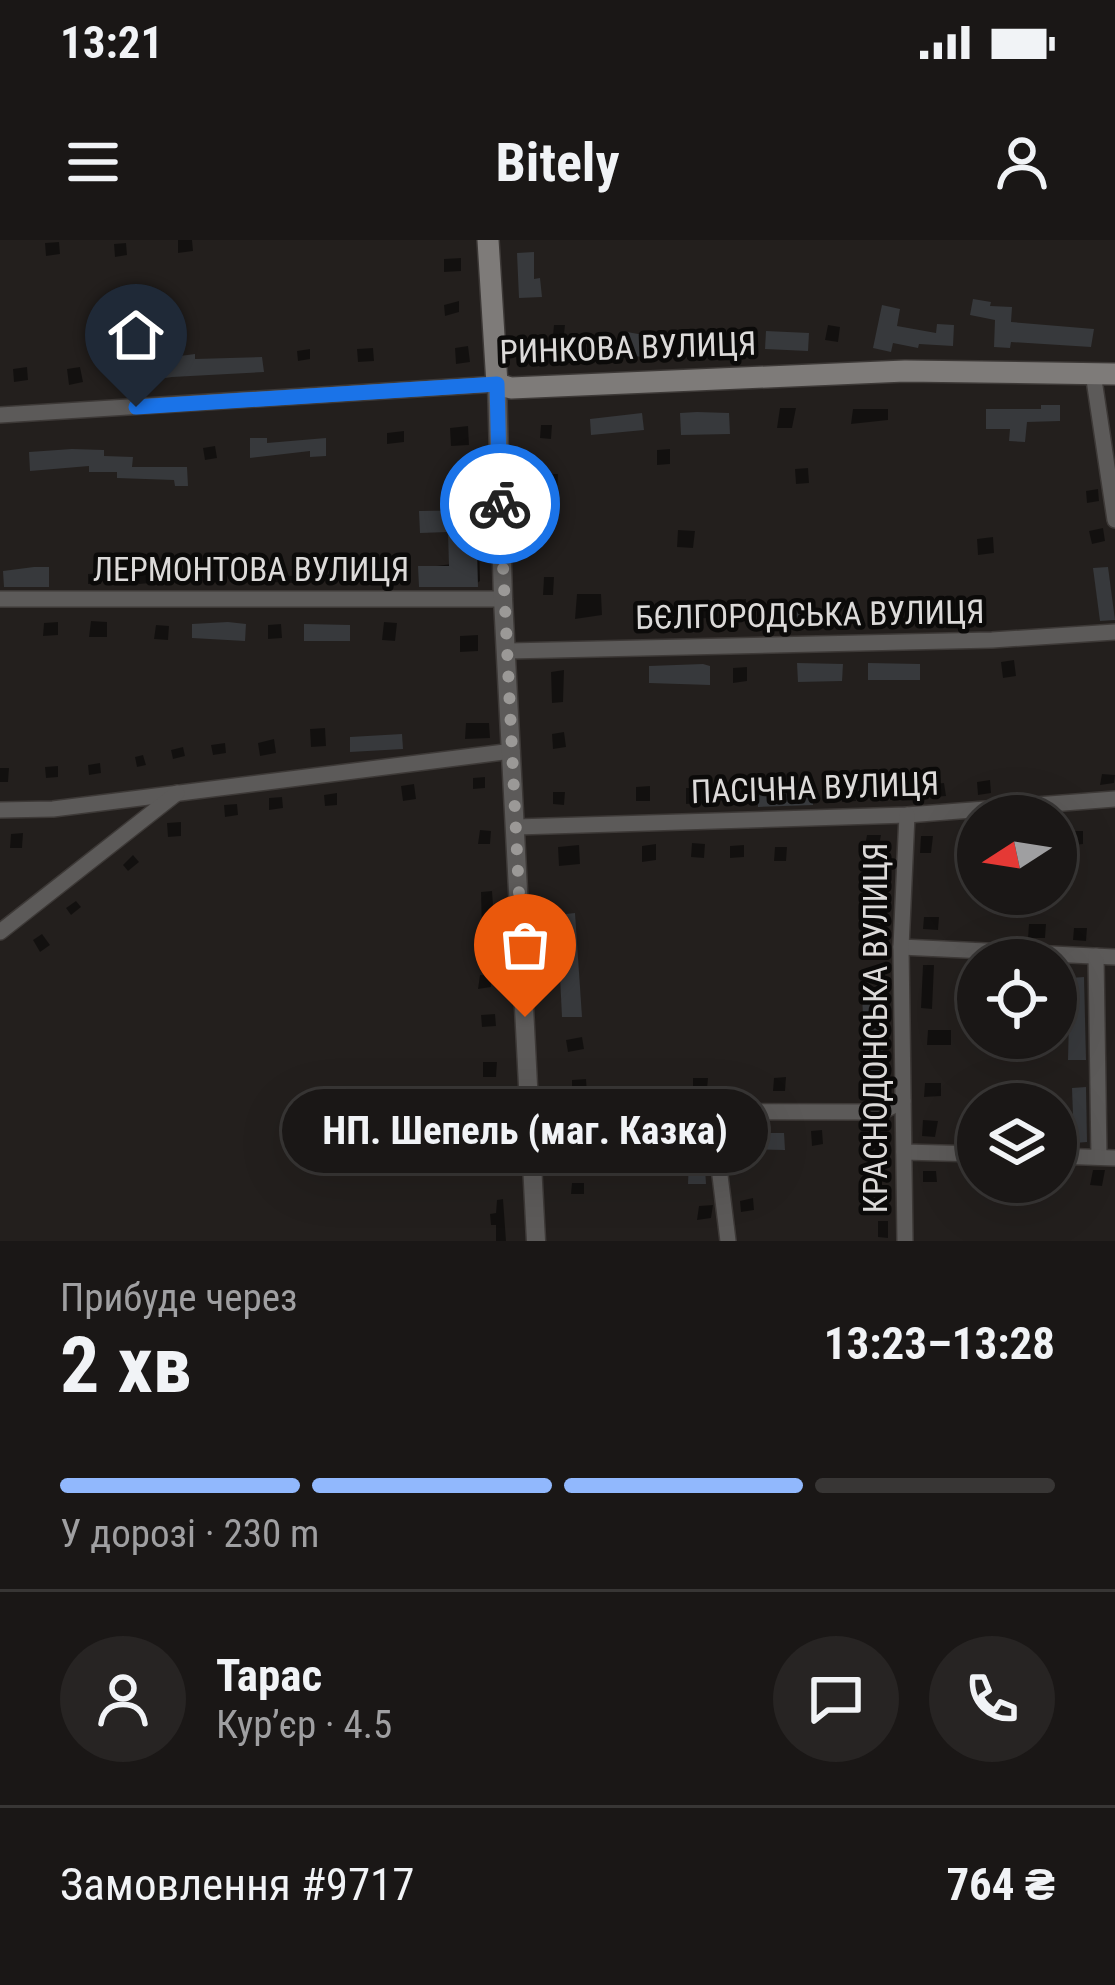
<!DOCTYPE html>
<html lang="uk">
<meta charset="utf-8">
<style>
:root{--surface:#1a1716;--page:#272423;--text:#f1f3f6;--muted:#9f9fa1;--line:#383635;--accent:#91b8fd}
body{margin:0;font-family:"Roboto Condensed",sans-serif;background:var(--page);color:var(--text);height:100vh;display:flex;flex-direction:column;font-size:45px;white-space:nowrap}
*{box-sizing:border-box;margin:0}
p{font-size:39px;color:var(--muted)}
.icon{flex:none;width:66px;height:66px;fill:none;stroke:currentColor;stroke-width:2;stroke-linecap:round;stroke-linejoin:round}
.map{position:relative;height:1001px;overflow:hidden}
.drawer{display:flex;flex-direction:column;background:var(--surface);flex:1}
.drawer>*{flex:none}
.needle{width:78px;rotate:258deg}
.buttons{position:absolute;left:957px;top:555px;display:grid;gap:24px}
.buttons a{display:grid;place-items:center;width:120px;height:120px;border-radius:50%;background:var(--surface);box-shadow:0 12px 48px #0002,0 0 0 3px var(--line);font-size:60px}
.pin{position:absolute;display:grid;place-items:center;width:102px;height:102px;color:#fff;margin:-123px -51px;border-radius:50% 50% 50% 0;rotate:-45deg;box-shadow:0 0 12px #0007}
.pin .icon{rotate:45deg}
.courier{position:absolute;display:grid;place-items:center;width:120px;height:120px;margin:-60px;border:9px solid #1a73e8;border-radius:50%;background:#fff;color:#222;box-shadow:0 3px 15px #0007}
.bubble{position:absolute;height:84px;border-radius:42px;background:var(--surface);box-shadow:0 12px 48px #0002,0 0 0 3px var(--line);font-size:39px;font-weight:700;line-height:84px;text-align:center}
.summary em{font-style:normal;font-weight:700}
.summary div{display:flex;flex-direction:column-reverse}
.summary{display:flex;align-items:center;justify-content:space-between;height:204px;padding:0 60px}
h1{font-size:78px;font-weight:700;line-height:90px}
.bar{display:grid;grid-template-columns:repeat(4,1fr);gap:18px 12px;align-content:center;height:144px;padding:0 60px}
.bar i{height:15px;border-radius:9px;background:var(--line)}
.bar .active{background:var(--accent)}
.bar p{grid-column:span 4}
.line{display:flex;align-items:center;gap:30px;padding:0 60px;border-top:3px solid var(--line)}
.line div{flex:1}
.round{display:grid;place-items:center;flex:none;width:126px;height:126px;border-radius:63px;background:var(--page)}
.status{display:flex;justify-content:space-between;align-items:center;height:84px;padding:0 60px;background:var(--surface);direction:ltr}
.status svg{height:33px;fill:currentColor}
header{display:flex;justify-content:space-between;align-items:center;height:156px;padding:0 60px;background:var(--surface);font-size:54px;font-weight:700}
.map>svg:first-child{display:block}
</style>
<div class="status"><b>13:21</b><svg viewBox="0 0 49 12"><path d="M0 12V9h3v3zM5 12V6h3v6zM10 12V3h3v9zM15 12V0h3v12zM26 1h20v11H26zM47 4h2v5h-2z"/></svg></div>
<header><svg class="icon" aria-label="menu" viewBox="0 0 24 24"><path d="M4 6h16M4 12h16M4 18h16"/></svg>Bitely<svg class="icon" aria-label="person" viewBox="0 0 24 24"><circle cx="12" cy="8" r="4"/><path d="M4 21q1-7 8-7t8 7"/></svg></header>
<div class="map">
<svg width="1115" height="1001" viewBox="0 0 1115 1001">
<rect width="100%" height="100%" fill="#231f1d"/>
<g fill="#0007">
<path d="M 178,0 L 192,0 L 193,11 L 178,13 Z"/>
<path d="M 59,2 L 60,14 L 46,16 L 45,3 Z"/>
<path d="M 126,3 L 127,15 L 115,17 L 114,4 Z"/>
<path d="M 461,18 L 461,31 L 444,32 L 444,19 Z"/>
<path d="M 459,61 L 459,72 L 445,76 L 444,65 Z"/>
<path d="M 554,85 L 565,85 L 564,94 L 553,95 Z"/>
<path d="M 828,85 L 840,87 L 838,102 L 825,100 Z"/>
<path d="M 728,89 L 742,89 L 740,108 L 727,108 Z"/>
<path d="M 676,94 L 691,98 L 687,115 L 672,111 Z"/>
<path d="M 468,106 L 470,122 L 456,124 L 455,108 Z"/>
<path d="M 373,108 L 374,121 L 358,122 L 357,109 Z"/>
<path d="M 310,109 L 310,119 L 298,121 L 297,111 Z"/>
<path d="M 27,127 L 28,140 L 14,142 L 13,129 Z"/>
<path d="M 80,127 L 83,142 L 69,145 L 67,129 Z"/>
<path d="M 780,168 L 796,168 L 792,188 L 777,188 Z"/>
<path d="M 853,169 L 888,169 L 888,180 L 851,184 Z"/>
<path d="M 541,185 L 552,185 L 551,199 L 540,198 Z"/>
<path d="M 468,186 L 469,205 L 451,206 L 450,188 Z"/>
<path d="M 404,191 L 404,202 L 387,204 L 387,193 Z"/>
<path d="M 215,206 L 217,218 L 205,220 L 203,208 Z"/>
<path d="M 670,209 L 670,224 L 657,225 L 657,210 Z"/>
<path d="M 808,228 L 809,243 L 796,244 L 795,229 Z"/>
<path d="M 541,234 L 558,234 L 557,253 L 540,253 Z"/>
<path d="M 1098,249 L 1099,261 L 1087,263 L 1086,251 Z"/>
<path d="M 478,268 L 480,341 L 476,344 L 421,328 L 452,324 L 451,289 L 423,272 Z"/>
<path d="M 1103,288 L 1105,301 L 1092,304 L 1089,291 Z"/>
<path d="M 678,290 L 695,291 L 693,308 L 677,307 Z"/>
<path d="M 993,297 L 994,313 L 978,315 L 977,299 Z"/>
<path d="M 221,328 L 221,341 L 207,344 L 206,332 Z"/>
<path d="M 150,332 L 150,343 L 139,344 L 139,333 Z"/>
<path d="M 100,333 L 101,344 L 88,344 L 88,334 Z"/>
<path d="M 249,335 L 295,336 L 294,343 L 248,341 Z"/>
<path d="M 544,337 L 554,337 L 553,355 L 543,355 Z"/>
<path d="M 577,354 L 601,354 L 602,375 L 575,379 Z"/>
<path d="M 746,359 L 746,379 L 732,380 L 732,360 Z"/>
<path d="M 707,360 L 707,378 L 694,379 L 693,362 Z"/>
<path d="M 949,363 L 949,378 L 915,378 L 915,363 Z"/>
<path d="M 973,365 L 986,365 L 985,378 L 972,377 Z"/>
<path d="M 884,367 L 883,380 L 869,380 L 869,368 Z"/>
<rect x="641" y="371" width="13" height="12"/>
<path d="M 91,381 L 107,382 L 107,397 L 89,397 Z"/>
<path d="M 58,382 L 58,395 L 43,396 L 44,383 Z"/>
<path d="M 384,382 L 397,383 L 395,401 L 382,400 Z"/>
<path d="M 281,384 L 282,398 L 268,399 L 268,385 Z"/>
<path d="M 156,385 L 169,386 L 168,400 L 154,399 Z"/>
<path d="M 478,395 L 478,411 L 460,412 L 460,396 Z"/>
<path d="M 1014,420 L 1016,436 L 1003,438 L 1001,422 Z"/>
<path d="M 747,427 L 747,441 L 733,443 L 733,428 Z"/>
<path d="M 564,430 L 563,462 L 552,463 L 551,432 Z"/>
<path d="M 466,483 L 489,483 L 490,498 L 465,499 Z"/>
<path d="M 325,488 L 326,506 L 311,507 L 310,489 Z"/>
<path d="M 564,492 L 566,507 L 553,509 L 552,494 Z"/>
<path d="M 274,499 L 276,513 L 260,516 L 258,503 Z"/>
<path d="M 225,503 L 226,513 L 213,515 L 211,505 Z"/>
<path d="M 183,507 L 185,516 L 173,519 L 171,510 Z"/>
<path d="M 143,515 L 146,525 L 137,527 L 135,517 Z"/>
<path d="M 100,523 L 101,533 L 89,535 L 88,525 Z"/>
<path d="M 58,526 L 58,537 L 46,538 L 45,527 Z"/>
<path d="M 0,528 L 9,528 L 8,542 L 0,542 Z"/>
<path d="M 1102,534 L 1115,535 L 1114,543 L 1100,545 Z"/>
<path d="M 485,537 L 485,548 L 473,549 L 473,538 Z"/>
<path d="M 990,540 L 991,553 L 978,555 L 977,542 Z"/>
<path d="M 944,543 L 946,556 L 934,557 L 933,544 Z"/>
<path d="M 414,544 L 416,559 L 403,561 L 401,546 Z"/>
<path d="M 650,546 L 650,561 L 636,561 L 636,547 Z"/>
<path d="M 905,547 L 905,560 L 890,560 L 890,548 Z"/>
<path d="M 686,548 L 698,548 L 698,563 L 686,564 Z"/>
<path d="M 855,548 L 856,561 L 842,562 L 841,550 Z"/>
<path d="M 737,549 L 736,564 L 728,565 L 728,550 Z"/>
<path d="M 553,552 L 565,552 L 564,565 L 553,564 Z"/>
<path d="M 337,553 L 337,565 L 325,566 L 324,555 Z"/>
<path d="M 282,557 L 283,568 L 269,570 L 269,558 Z"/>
<path d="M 237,564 L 238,575 L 225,577 L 224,565 Z"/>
<path d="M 181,582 L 181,596 L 168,597 L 167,583 Z"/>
<path d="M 480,590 L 491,591 L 490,604 L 478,604 Z"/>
<path d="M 1073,591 L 1083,591 L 1083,604 L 1073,605 Z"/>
<path d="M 23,593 L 22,608 L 10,608 L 11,594 Z"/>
<path d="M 867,595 L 881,595 L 878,611 L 864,611 Z"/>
<path d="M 921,596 L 933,596 L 931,613 L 920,613 Z"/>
<path d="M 692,603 L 705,604 L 704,618 L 691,617 Z"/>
<path d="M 656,604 L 656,620 L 642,622 L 642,606 Z"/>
<path d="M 579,605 L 580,624 L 559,626 L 558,607 Z"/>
<path d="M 744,605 L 744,617 L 730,618 L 730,606 Z"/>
<path d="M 775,607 L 787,607 L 786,621 L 774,621 Z"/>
<path d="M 133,615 L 139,622 L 128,631 L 123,625 Z"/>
<path d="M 869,647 L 882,648 L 881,659 L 867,658 Z"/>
<path d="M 492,651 L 495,693 L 482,694 L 481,652 Z"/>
<path d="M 76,661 L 81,667 L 71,675 L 66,668 Z"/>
<path d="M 924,677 L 939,677 L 938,690 L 923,689 Z"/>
<path d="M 1029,684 L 1046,684 L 1045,698 L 1028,698 Z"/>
<path d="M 1074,688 L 1087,688 L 1086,701 L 1073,700 Z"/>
<path d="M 42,694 L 50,705 L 40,712 L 33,700 Z"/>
<path d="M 880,697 L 881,712 L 868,714 L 866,699 Z"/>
<path d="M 923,725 L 934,725 L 932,769 L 921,768 Z"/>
<path d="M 480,735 L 492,736 L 491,747 L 478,749 Z"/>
<path d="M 867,754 L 882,754 L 884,848 L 865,756 Z"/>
<path d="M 495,774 L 496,786 L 482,787 L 481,775 Z"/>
<path d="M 928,790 L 951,790 L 951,805 L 927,805 Z"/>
<path d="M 582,797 L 584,809 L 568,812 L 566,800 Z"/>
<path d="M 483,822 L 497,822 L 496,837 L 483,837 Z"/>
<path d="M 786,837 L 785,851 L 773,851 L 774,838 Z"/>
<path d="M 693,838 L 708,838 L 707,849 L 693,849 Z"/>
<path d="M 586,839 L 587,853 L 572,855 L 572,840 Z"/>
<path d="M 925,843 L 941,843 L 941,856 L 924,857 Z"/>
<path d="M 499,874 L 499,886 L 488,887 L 488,875 Z"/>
<path d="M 923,880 L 938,881 L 935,897 L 922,896 Z"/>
<path d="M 822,890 L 823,904 L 812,906 L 811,891 Z"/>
<path d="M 584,897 L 584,906 L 574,906 L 574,897 Z"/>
<path d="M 875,908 L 886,908 L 881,952 L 872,952 Z"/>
<path d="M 503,916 L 504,931 L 489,933 L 489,918 Z"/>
<path d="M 971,928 L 978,928 L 978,940 L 970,940 Z"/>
<path d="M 1093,930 L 1105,930 L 1102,946 L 1090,945 Z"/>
<path d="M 923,931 L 936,931 L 937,942 L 923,942 Z"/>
<path d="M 584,943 L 584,954 L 571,954 L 572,943 Z"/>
<path d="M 753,958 L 754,970 L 741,972 L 740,961 Z"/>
<path d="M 503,959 L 506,1001 L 496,1001 L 496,985 L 491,985 L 490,974 L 496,973 L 497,960 Z"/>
<path d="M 713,965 L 711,978 L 697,980 L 699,966 Z"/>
<path d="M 878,981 L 888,981 L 888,998 L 878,997 Z"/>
</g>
<g fill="#37393c">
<path d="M 534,12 L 534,39 L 540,38 L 542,57 L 519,58 L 517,13 Z"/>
<path d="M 973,59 L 991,62 L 990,66 L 1012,67 L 1011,82 L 1094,89 L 1091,107 L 1011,102 L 1010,108 L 994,107 L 995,80 L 970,75 Z"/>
<path d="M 882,65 L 900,69 L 897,86 L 936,93 L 937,84 L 954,85 L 953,106 L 919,104 L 918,108 L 893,103 L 891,112 L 873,108 Z"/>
<path d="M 766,91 L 809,93 L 808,111 L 765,109 Z"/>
<path d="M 627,92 L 644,95 L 644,117 L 590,112 L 595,95 L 625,104 Z"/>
<path d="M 195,114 L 195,119 L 262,117 L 264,132 L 172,137 L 124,144 L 122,127 L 180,120 L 180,116 Z"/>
<path d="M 1041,165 L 1060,165 L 1060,181 L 1027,182 L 1025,202 L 1009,201 L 1010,189 L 986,189 L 986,169 L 1041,169 Z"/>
<path d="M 697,172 L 729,173 L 730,194 L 681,195 L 680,173 Z"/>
<path d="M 642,173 L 644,190 L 591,195 L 590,179 Z"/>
<path d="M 250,198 L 267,198 L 267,203 L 326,198 L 326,216 L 310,217 L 310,211 L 250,218 Z"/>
<path d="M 72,209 L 104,210 L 104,216 L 133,217 L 132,227 L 187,227 L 188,246 L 175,246 L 174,240 L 117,238 L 117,232 L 89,232 L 89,226 L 30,231 L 29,212 Z"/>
<path d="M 476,270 L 478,347 L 419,347 L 418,326 L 449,326 L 448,292 L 420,293 L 419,271 Z"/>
<path d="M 34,327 L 49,327 L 49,347 L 4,347 L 3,331 Z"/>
<path d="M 1108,327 L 1115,380 L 1100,381 L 1093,328 Z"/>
<path d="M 768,365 L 813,366 L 813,381 L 767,383 Z"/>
<path d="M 228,382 L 246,384 L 245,401 L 192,398 L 192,384 Z"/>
<path d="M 304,384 L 350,385 L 350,401 L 304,401 Z"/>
<path d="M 797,423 L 843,424 L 842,441 L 798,442 Z"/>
<path d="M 868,423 L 920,424 L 920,440 L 868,440 Z"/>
<path d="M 703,424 L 710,426 L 710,445 L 649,443 L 649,426 Z"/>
<path d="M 402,494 L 403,509 L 350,512 L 350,497 Z"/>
<path d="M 758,549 L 813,549 L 813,565 L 758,567 Z"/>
<path d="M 575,673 L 582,777 L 562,777 L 557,675 Z"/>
<path d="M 1084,737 L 1086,820 L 1068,820 L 1070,738 Z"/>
<path d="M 862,755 L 881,755 L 885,851 L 867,851 Z"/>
<path d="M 1086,847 L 1087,902 L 1074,903 L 1072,848 Z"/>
<path d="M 690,893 L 703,893 L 706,944 L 688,944 Z"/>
<path d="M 732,893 L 784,893 L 785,910 L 732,909 Z"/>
</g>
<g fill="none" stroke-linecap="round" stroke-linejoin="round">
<defs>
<g id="minor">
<path d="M 1093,133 L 1115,280"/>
<path d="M 0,175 L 497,144"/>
<path d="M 0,359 L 503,359"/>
<path d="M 506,411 L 992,400 L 1115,392"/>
<path d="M 0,570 L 53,569 L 512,511"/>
<path d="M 516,587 L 907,575 L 1115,559"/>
<path d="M 0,692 L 177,553"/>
<path d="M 901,707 L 1115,717"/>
<path d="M 1096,716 L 1099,917"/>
<path d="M 712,870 L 728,1001"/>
<path d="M 530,871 L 881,872 L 903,861"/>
<path d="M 904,912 L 978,914"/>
<path d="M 1056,916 L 1115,918"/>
<path d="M 905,1001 L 901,707 L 907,575"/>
</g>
<path id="tertiary" d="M 497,144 L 503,359 L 536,1001"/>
<path id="secondary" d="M 488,0 L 497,144 L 511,148 L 905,131 L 1115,134"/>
</defs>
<use href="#minor" stroke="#3d3937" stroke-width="18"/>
<use href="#tertiary" stroke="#3d3937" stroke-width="21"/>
<use href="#secondary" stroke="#3d3937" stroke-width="24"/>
<use href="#minor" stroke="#5c5a59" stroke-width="15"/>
<use href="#tertiary" stroke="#5c5a59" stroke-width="18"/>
<use href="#secondary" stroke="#7e7b79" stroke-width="21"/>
</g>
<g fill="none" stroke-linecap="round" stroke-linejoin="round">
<path stroke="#9b9997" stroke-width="12" stroke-dasharray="0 21.6" d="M 500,264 L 525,777"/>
<path stroke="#1a73e8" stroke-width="15" d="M 136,167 L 497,144 L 500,264"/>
</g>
<g text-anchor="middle" stroke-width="9" stroke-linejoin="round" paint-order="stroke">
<g font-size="33" fill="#dcdad9" stroke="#0b0a09">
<text transform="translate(628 107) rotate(-2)" y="12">РИНКОВА ВУЛИЦЯ</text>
<text x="251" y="341">ЛЕРМОНТОВА ВУЛИЦЯ</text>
<text transform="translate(810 374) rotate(-1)" y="12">БЄЛГОРОДСЬКА ВУЛИЦЯ</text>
<text transform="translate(815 547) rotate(-2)" y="12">ПАСІЧНА ВУЛИЦЯ</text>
<text transform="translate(875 788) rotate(-90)" y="12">КРАСНОДОНСЬКА ВУЛИЦЯ</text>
</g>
</g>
</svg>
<div class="buttons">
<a><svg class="needle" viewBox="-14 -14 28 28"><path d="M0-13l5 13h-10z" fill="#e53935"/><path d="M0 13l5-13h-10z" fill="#9f9fa1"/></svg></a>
<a><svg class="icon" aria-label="locate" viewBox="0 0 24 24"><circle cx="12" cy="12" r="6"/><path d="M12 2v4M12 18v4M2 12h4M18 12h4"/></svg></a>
<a><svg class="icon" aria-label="layers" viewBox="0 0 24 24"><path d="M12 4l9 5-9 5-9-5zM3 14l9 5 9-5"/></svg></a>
</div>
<div class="pin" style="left:525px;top:777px;background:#ea580c"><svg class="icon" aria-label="bag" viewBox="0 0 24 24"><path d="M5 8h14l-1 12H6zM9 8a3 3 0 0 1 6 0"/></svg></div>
<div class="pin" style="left:136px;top:167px;background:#1f2937"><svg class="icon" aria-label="home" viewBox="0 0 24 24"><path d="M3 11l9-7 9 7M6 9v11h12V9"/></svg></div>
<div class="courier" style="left:500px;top:264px"><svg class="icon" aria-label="bike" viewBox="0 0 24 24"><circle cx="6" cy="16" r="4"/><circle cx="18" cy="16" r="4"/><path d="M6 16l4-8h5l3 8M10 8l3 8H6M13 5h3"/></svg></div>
<div class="bubble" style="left:282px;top:849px;width:486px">НП. Шепель (маг. Казка)</div>
</div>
<section class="drawer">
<div class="summary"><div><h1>2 хв</h1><p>Прибуде через</p></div><em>13:23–13:28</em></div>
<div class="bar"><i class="active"></i><i class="active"></i><i class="active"></i><i></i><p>У дорозі · 230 m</p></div>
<div class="line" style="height:216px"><a class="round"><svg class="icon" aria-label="person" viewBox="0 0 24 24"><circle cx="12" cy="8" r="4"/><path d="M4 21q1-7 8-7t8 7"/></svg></a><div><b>Тарас</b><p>Кур’єр · 4.5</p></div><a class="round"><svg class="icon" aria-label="chat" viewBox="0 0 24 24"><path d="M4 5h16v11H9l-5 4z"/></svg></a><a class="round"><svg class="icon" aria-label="phone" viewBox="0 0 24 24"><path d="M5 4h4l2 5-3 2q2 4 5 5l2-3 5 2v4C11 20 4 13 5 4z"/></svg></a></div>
<div class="line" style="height:156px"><div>Замовлення #9717</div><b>764 ₴</b></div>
</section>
